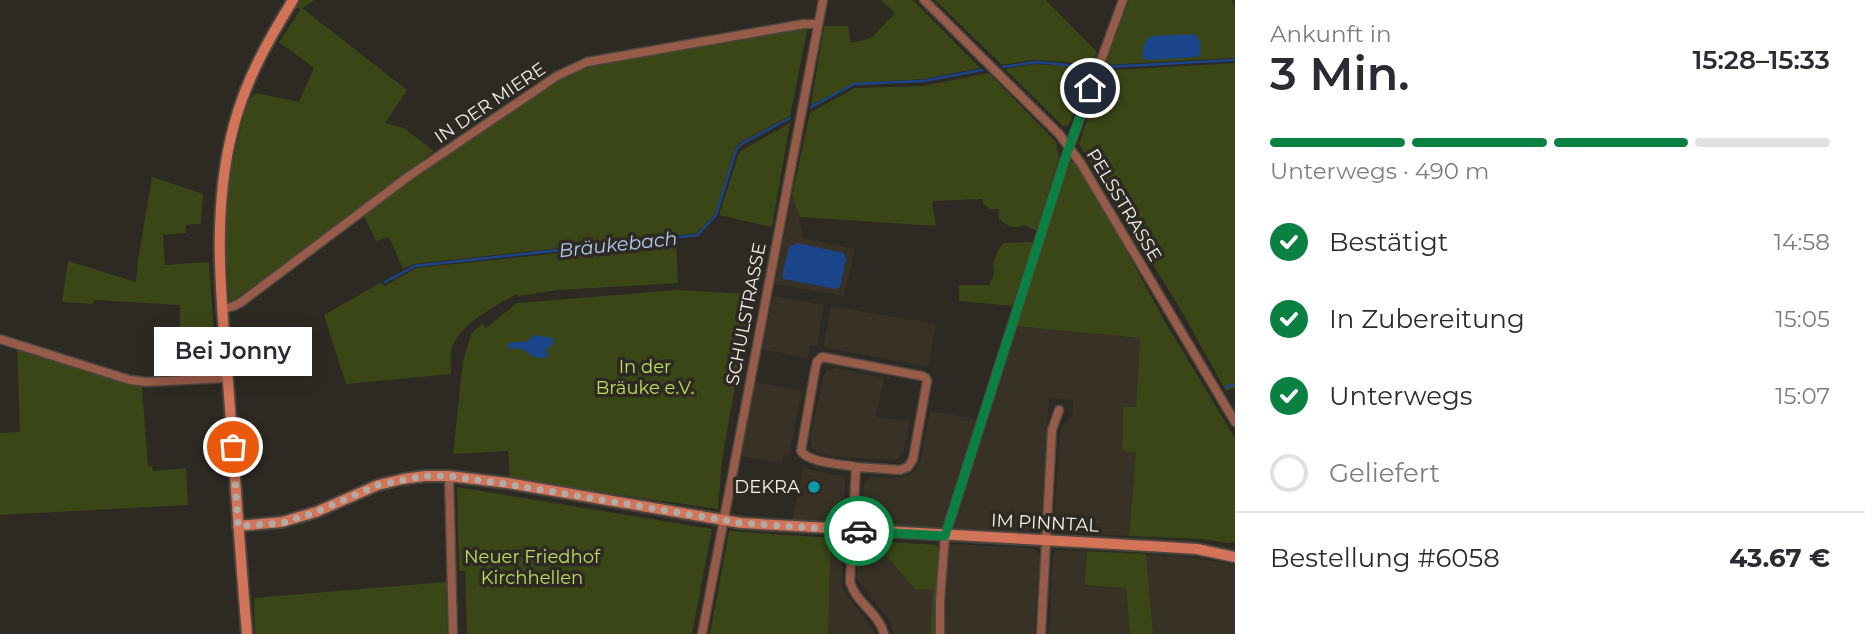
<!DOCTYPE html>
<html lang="de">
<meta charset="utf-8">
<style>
:root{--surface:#fff;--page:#f7f7f7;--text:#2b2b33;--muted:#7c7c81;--line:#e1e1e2;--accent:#0b8043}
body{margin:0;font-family:Montserrat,sans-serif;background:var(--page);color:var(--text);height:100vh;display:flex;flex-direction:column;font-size:26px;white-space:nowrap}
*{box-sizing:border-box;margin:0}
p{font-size:23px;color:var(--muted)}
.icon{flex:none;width:38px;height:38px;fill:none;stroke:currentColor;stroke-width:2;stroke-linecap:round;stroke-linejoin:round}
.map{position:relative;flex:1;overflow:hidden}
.sheet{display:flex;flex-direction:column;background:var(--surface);width:630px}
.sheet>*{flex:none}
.pin{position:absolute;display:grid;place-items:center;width:60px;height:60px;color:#fff;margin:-30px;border:4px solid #fff;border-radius:50%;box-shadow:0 2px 7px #0007}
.courier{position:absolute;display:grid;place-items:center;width:70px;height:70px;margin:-35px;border:5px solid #0b8043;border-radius:50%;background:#fff;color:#222;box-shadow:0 2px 9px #0007}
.bubble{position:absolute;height:49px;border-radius:0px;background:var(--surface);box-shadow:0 4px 18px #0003;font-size:23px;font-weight:600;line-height:49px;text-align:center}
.headline em{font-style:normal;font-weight:600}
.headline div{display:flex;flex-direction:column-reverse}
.headline{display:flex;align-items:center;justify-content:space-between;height:119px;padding:0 35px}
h1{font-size:46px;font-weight:600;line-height:52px}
.bar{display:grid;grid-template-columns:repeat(4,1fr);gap:10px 7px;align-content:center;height:84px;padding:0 35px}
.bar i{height:9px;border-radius:5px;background:var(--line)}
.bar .active{background:var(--accent)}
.bar p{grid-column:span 4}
.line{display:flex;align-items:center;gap:18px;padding:0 35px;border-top:2px solid var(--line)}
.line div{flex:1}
ol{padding:0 35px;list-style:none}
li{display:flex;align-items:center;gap:21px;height:77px}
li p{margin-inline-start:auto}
li .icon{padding:7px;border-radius:50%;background:var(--accent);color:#fff;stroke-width:4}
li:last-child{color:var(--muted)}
li i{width:38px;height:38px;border:4px solid var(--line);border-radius:50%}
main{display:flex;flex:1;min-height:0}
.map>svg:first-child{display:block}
</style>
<main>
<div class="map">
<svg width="1235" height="634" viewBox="0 0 1235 634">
<rect width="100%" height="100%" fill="#2d2923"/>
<g fill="#383125">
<path d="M 792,195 L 797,205 L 803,238 L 855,249 L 844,296 L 775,284 Z"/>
<path d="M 773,296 L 824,305 L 817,346 L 810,345 L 808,359 L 762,349 Z"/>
<path d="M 831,306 L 936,324 L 928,367 L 823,347 Z"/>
<path d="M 1015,326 L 1140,338 L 1136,408 L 1123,408 L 1122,450 L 1136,451 L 1129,536 L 1064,532 L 1056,528 L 1054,522 L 1060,431 L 1062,426 L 1072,416 L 1073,400 L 1049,398 L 1041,522 L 1039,528 L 1034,531 L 955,528 L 954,525 Z"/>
<path d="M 836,368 L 884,378 L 876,416 L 910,422 L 904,451 L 899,458 L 890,460 L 841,457 L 818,453 L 813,449 L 810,441 L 823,377 L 826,371 Z"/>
<path d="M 756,382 L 802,391 L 789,456 L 784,455 L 782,464 L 740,456 Z"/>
<path d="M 930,411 L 977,419 L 945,525 L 940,530 L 868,526 L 864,524 L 861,519 L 864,482 L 872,477 L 902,478 L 914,472 L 921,459 Z"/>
<path d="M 803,468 L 841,476 L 844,478 L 845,482 L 843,518 L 841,521 L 836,524 L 792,521 Z"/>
<path d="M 831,538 L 840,539 L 843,543 L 842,588 L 876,634 L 828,634 Z"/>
<path d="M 951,544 L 1033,548 L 1038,552 L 1039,555 L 1035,634 L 944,634 L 949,545 Z"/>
<path d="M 857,546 L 886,547 L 933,590 L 930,634 L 894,634 L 890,621 L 857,579 Z"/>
<path d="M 1058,550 L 1087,551 L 1085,585 L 1126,588 L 1130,634 L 1049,634 L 1053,554 Z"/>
<path d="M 1146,555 L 1180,556 L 1235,565 L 1235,634 L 1153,634 Z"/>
</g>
<g fill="#3b4617">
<path d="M 298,0 L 315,0 L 302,8 L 407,90 L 385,123 L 404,128 L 434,151 L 385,190 L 230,303 L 229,300 C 227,260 223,219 229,180 C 232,162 237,145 241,127 C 244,116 246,100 256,93 L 299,102 L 314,68 L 279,42 L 301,9 L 294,7 Z"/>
<path d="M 881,0 L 913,0 L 980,68 L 924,79 L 855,83 L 811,105 L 824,26 L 848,26 L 851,43 L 871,38 L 895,13 Z"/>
<path d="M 935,0 L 1046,0 L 1097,52 L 1093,64 L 1034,60 L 1002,65 Z"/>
<path d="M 1129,0 L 1232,0 L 1235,7 L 1235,58 L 1105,65 Z"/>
<path d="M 805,27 L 807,31 L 790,116 L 739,143 L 735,148 L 715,214 L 698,233 L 414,264 L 403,269 L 389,237 L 376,241 L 363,214 L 536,95 L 566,76 L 596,65 Z"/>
<path d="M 1235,63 L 1235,388 L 1226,391 L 1181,310 L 1079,144 L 1103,71 Z"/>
<path d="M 1035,64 L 1091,68 L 1069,125 L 1063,126 L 1005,69 Z"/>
<path d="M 989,73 L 1056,142 L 1059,158 L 1037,231 L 1024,225 C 1014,230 1007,226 999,219 L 999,209 L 989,209 L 983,203 L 982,199 L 932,201 L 936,226 L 800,217 L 792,195 L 810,113 L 855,88 L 923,86 Z"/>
<path d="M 790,123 L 772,227 L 719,215 L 738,156 L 741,151 Z"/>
<path d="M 1069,161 L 1075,162 L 1110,220 L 1164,320 L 1235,438 L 1235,542 L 1229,543 L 1201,539 L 1129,536 L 1136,452 L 1122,451 L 1123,407 L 1136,407 L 1140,338 L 1015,326 L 1067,162 Z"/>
<path d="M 152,177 L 203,194 L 201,224 L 186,225 L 186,233 L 163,235 L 165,265 L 209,262 L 216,365 L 211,370 L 180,375 L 180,343 L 182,335 L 180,334 L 180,305 L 94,300 L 93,304 L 62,302 L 68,261 L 136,282 L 138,260 Z"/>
<path d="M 676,241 L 678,283 L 559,290 L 518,296 L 517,294 C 495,306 457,325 451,351 C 450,358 451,367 451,374 L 346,384 L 324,315 L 380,283 L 385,286 L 416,268 Z"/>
<path d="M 1030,242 L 1033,244 L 1012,306 L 959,301 L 959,285 L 989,285 L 994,274 L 993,264 L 998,250 L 1004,243 Z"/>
<path d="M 678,290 L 751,294 L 722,460 L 718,509 L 510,479 L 508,451 L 453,454 L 463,361 L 471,334 L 482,324 L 486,328 L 517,303 Z"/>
<path d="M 17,346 L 116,381 L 142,387 L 148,466 L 152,466 L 153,471 L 186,468 L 188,505 L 0,515 L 0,433 L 20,432 Z"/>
<path d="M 457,487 L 712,529 L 692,634 L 467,634 L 465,571 L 459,571 Z"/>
<path d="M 729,531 L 831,538 L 828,634 L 710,634 Z"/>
<path d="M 860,540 L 937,545 L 939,548 L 936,634 L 930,634 L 933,590 L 915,589 L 885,554 L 885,547 L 857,546 Z"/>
<path d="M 1087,551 L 1146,554 L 1153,634 L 1130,634 L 1126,588 L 1085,585 Z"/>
<path d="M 446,582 L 447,634 L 255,634 L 254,598 Z"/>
</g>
<g fill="#1a458b">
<path d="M 1195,34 C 1201,40 1203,50 1198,57 L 1148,60 L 1143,58 C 1141,51 1145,40 1151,36 Z"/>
<path d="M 797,243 L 844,253 L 846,259 L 840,287 L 836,289 L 784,279 L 782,276 L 789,247 Z"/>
<path d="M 534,335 L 553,338 L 554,344 L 546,349 L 548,355 L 545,358 L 534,357 L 522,349 L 508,348 L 508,344 L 512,342 L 526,342 Z"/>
</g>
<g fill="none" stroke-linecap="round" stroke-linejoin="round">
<g stroke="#1a458b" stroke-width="2.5">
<path d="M 1003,67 L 1036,62 L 1089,67"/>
<path d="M 1105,67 L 1235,60"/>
<path d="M 811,107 L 854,84 L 923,81 L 982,70"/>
<path d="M 385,282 L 415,266 L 698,235 L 716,215 L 736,150 L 741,144 L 790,118"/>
<path d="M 1226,387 L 1235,384"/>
</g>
<defs>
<g id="street">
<path d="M 924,0 L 1059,134 L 1080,162 L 1235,422"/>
<path d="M 223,309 L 234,306 L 240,303 L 409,176 L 557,76 L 587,62 L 803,24 L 818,24"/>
<path d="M 0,339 L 130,380 L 146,382 L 228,378"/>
<path d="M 856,467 C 841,464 809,463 801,451 L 815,370 L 817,362 L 822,357 L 922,376 L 926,378 L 927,381 L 913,459 L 908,467 L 900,470 L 856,467 L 850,582 C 856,603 879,613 884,634"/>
<path d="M 449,476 L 453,634"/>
<path d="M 702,634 L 823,0"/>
<path d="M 940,634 L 940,601 L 945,536 L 1065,159 L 1123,0"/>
<path d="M 1041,634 L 1052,430 L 1059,410"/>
</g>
<g id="secondary">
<path d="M 238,526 L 282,522 L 316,512 L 378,485 L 403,479 L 425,476 L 449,476 L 507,483 L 741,523 L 1149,546 L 1197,549 L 1235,557"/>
<path d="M 247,634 C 240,554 235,475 229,395 C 222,305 210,213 234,125 C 246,79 269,39 293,0"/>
</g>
</defs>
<use href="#street" stroke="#49453f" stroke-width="11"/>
<use href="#secondary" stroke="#49453f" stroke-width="14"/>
<use href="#street" stroke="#975b49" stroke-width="8"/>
<use href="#secondary" stroke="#d37458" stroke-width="10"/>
</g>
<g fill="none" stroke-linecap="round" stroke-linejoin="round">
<path stroke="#afaca7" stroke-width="7" stroke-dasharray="0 12.6" d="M 233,447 L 238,526 L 282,523 L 316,512 L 378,485 L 403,480 L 425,476 L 449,476 L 507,484 L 741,523 L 859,531"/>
<path stroke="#0b8043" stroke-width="9" d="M 859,531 L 945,536 L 1065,159 L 1090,88"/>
</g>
<circle fill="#0f9aa8" stroke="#2d2923" stroke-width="2.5" cx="814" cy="487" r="7"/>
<g text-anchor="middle" stroke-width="7" stroke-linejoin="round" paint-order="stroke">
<g font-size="18" fill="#f5f2ee" stroke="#2d2923">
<text transform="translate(490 103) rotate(-34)" y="6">IN DER MIERE</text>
<text transform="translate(1124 205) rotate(59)" y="6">PELSSTRASSE</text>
<text transform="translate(746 314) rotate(-79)" y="6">SCHULSTRASSE</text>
<text transform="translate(1045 523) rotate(3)" y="6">IM PINNTAL</text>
</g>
<g font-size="18" fill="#c0de5f" stroke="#2d2923">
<text x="645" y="373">In der<tspan x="645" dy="21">Bräuke e.V.</tspan></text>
<text x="532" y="563">Neuer Friedhof<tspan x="532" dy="21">Kirchhellen</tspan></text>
</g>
<g font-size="18" fill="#f5f2ee" stroke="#2d2923" text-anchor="end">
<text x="800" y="493">DEKRA</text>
</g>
<g font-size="19" font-style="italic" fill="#b2cbf3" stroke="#2d2923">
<text transform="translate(618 244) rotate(-6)" y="7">Bräukebach</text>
</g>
</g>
</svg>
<div class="pin" style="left:233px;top:447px;background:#ea580c"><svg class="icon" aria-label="bag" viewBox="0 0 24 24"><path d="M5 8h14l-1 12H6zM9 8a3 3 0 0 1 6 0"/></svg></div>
<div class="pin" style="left:1090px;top:88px;background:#1f2937"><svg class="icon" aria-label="home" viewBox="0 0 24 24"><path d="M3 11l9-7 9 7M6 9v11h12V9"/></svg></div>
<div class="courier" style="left:859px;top:531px"><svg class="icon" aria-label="car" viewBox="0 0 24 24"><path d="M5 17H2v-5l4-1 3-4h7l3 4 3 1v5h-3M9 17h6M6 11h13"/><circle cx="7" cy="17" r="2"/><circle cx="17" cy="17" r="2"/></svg></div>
<div class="bubble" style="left:154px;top:327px;width:158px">Bei Jonny</div>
</div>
<section class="sheet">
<div class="headline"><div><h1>3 Min.</h1><p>Ankunft in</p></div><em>15:28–15:33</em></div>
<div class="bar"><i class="active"></i><i class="active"></i><i class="active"></i><i></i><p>Unterwegs · 490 m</p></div>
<ol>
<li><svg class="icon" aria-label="check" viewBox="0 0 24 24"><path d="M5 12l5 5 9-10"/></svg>Bestätigt<p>14:58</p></li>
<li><svg class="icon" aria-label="check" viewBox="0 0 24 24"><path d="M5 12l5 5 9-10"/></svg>In Zubereitung<p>15:05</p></li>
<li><svg class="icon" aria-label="check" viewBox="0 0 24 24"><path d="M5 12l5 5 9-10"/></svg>Unterwegs<p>15:07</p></li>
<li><i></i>Geliefert</li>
</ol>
<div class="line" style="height:91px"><div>Bestellung #6058</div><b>43.67 €</b></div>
</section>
</main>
